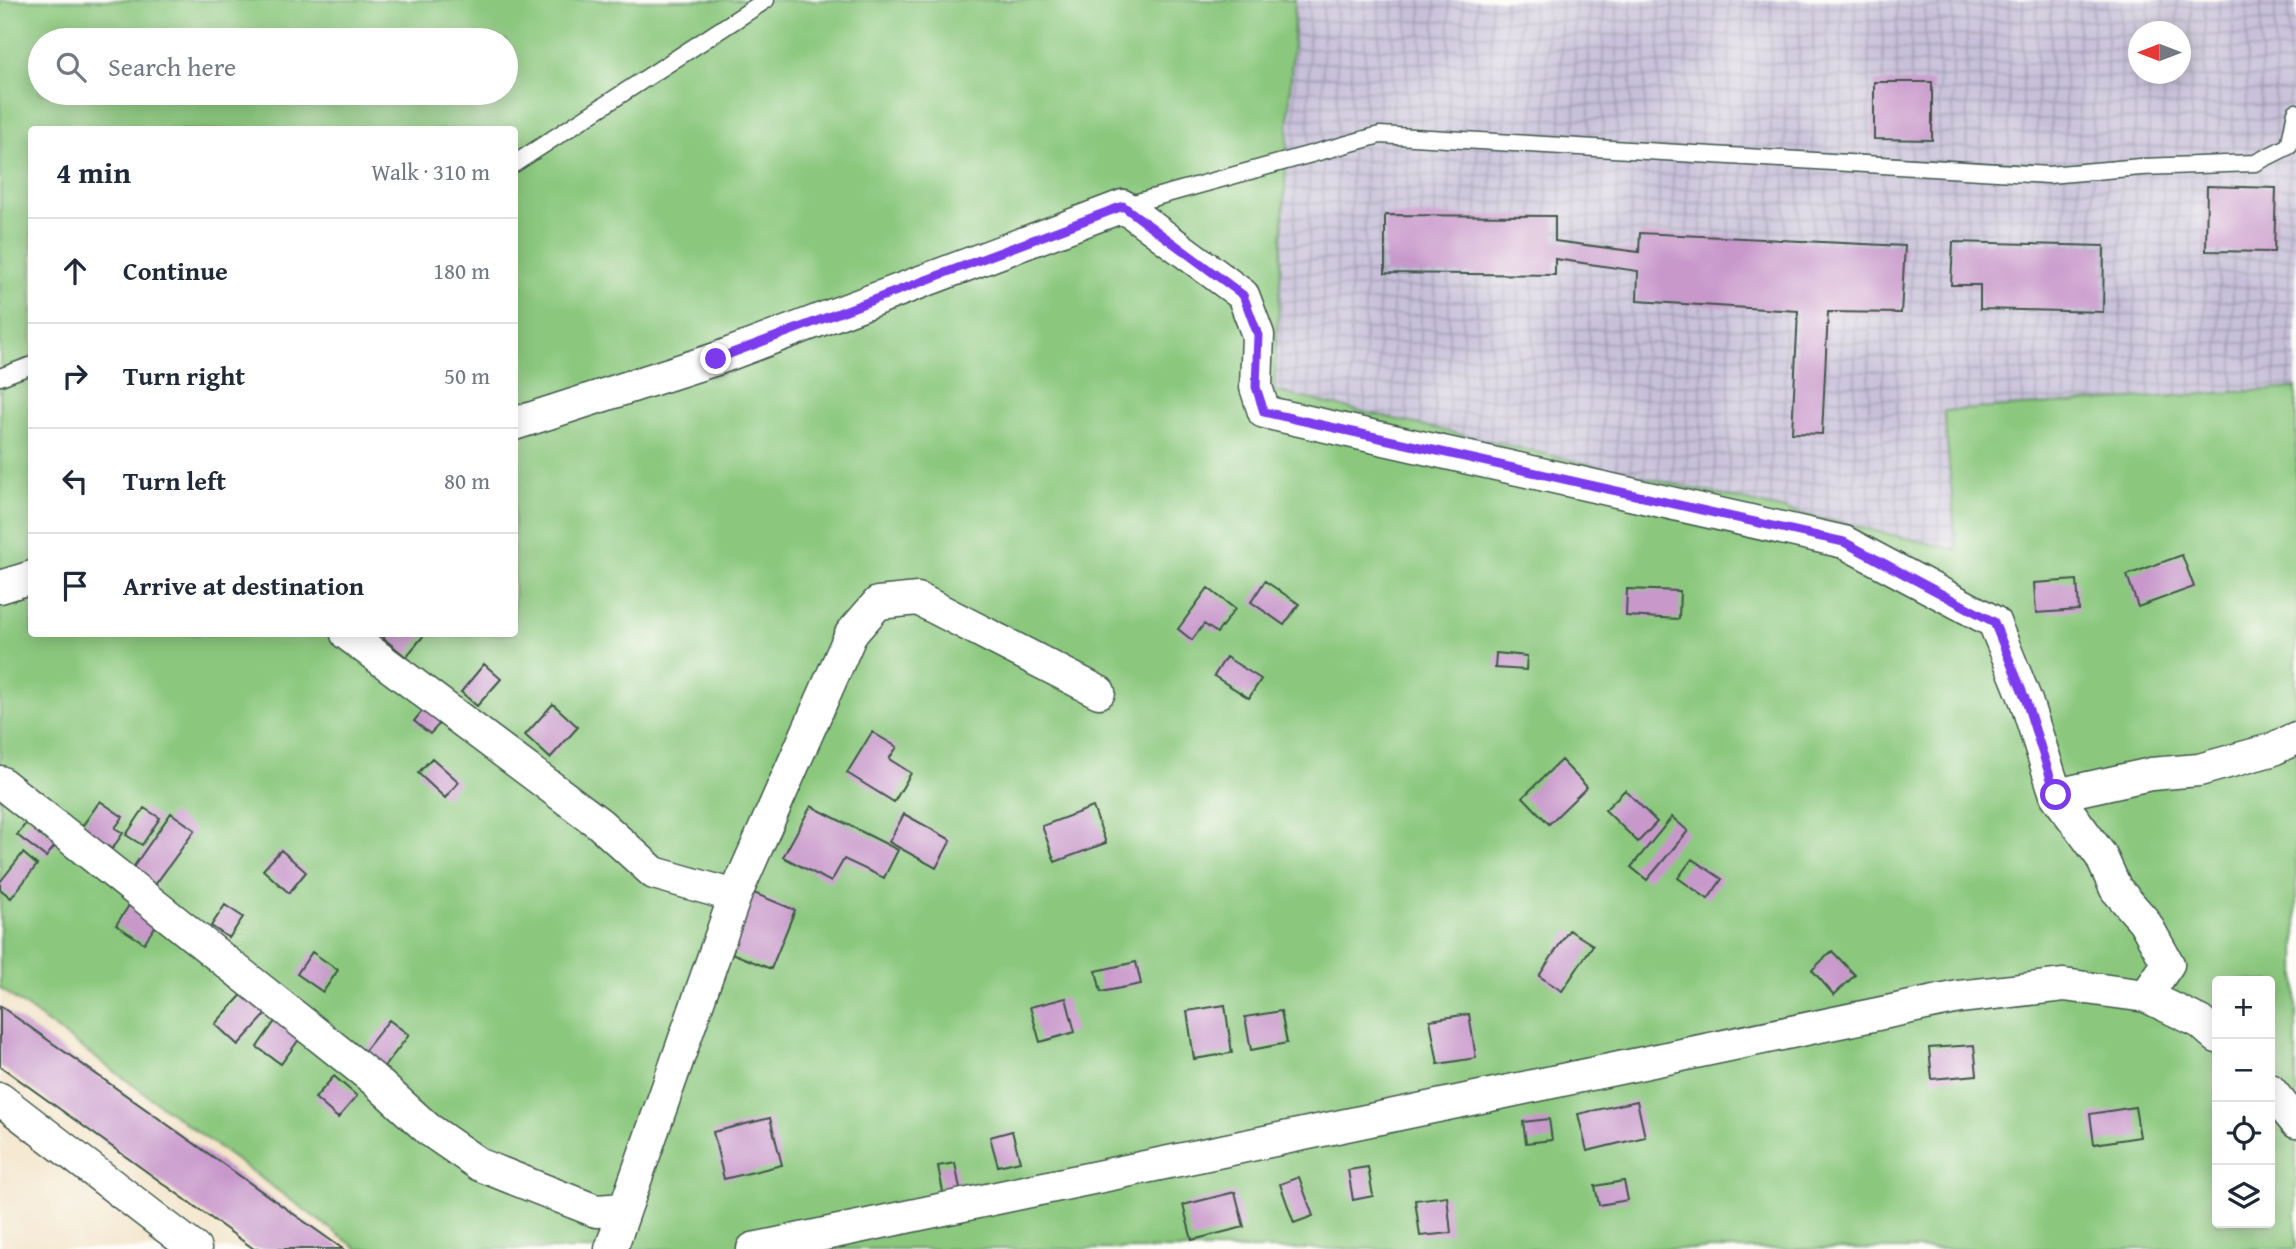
<!DOCTYPE html>
<meta charset="utf-8">
<style>
body{margin:0;font-family:"Gentium Book Plus",serif;background:#f2f2f3;color:#1f2937}
.controls{position:absolute;right:21px;bottom:21px;display:grid;overflow:hidden;border-radius:7px;box-shadow:0 4px 18px #0003}
.controls button{width:63px;height:63px;display:grid;place-items:center;padding:0;border:0;border-bottom:2px solid #e0e1e3;background:#fff;color:#1f2937;font:35px sans-serif}
.compass{position:absolute;left:2128px;top:21px;width:63px;height:63px;border-radius:50%;background:#fff;box-shadow:0 4px 18px #0003;rotate:270deg}
.stop{position:absolute;width:21px;height:21px;margin:-16px;border:5px solid #7c3aed;border-radius:50%;background:#fff}
.stop.end{background:#7c3aed;border-color:#fff;box-shadow:0 2px 7px #0008}
.list{margin:0;padding:0;list-style:none}
h2{display:flex;justify-content:space-between;align-items:center;height:91px;margin:0;padding:0 28px;font-size:30px}
h2 small{font-size:23px;font-weight:400;color:#747a83}
.list li{display:grid;grid-template-columns:46px 1fr auto;gap:21px;align-items:center;box-sizing:border-box;height:105px;padding:0 28px;border-top:2px solid #e0e1e3}
.list b{display:block;font-size:26px;white-space:nowrap}
.list em{font-size:23px;font-style:normal;color:#747a83}
.icon{flex:none;width:38px;height:38px;fill:none;stroke:currentColor;stroke-width:2;stroke-linecap:round;stroke-linejoin:round}
.map{position:relative;flex:none;width:2296px;height:1249px;overflow:hidden}
.search{position:absolute;background:#fff;box-shadow:0 4px 18px #0003;left:28px;top:28px;width:490px;height:77px;display:flex;align-items:center;gap:18px;box-sizing:border-box;padding:0 24px;border-radius:38px;color:#747a83;font-size:26px}
.panel{position:absolute;background:#fff;box-shadow:0 4px 18px #0003;left:28px;top:126px;width:490px;height:511px;border-radius:7px}
.map>svg:first-child{display:block}
.industrial{fill:url(#industrial-grid);fill-rule:evenodd}
.green{fill:#8bc87e;stroke:#558259;stroke-width:2;fill-rule:evenodd}
.building{fill:#c898cb}
.lines{fill:none;stroke-linecap:round;stroke-linejoin:round}
.lane-casing{stroke:#3f564a;stroke-width:19}
.street-casing{stroke:#3f564a;stroke-width:35}
.lane{stroke:#fff;stroke-width:16}
.street{stroke:#fff;stroke-width:32}
.route{stroke:#7c3aed;stroke-width:9}
</style>
<div class="map">
<svg width="2296" height="1249" viewBox="0 0 2296 1249">
<defs>
<pattern id="industrial-grid" width="8" height="8" patternUnits="userSpaceOnUse" patternTransform="scale(1.75)"><rect width="8" height="8" fill="#c7c0d9"/><path d="M0 4h8M4 0v8" fill="none" stroke="#a19db1"/></pattern>
</defs>
<rect width="100%" height="100%" fill="#fdfcf7"/>
<filter id="ink" filterUnits="userSpaceOnUse"><feTurbulence type="fractalNoise" baseFrequency=".0143" numOctaves="2"/><feDisplacementMap in="SourceGraphic" scale="14" xChannelSelector="R" yChannelSelector="G"/><feConvolveMatrix kernelMatrix="1 2 1 2 8 2 1 2 1" color-interpolation-filters="sRGB"/></filter>
<filter id="wash" filterUnits="userSpaceOnUse"><feTurbulence type="fractalNoise" baseFrequency=".00686" numOctaves="4" result="noise"/><feDisplacementMap in="SourceGraphic" scale="28" xChannelSelector="R" yChannelSelector="G"/><feGaussianBlur stdDeviation="1.57" result="paint"/><feColorMatrix in="noise" values="0 0 0 0 0 0 0 0 0 0 0 0 0 0 0 0 0 1.4 0 .05"/><feComposite in="paint" operator="in"/></filter>
<g filter="url(#wash)">
<rect width="100%" height="100%" fill="#f3e4c9"/>
<path class="industrial" d="M1295,0H2296V388L1944,411L1958,550L1274,391ZM2138,32H2180V74H2138Z"/>
<path class="green" d="M0,0H1295L1274,391L1957,550L1944,411L2296,388V1249H358L0,988ZM40,40H506V93H40ZM32,130H514V634H32ZM2217,981H2270V1223H2217Z"/>
<g id="blocks">
<path class="building" d="M1874,82H1932V140L1874,139Z
M2207,186L2276,188L2274,252L2206,251Z
M1385,215L1555,216V241L1639,252L1640,233L1905,246L1901,313L1828,312L1822,434L1792,433L1798,311L1637,301L1638,271L1555,259V275L1385,273Z
M1953,242L2104,246L2103,312L1980,309V285H1951Z
M2182,555L2194,587L2138,607L2127,575Z
M2077,580L2079,610L2036,613L2034,583Z
M1265,581L1299,604L1284,625L1251,602Z
M1208,588L1235,609L1217,633L1204,624L1192,640L1178,629Z
M1627,589L1680,591L1679,619L1626,616Z
M387,634H425L406,657L383,638Z
M1496,653L1527,656L1526,670L1495,668Z
M1226,657L1261,679L1249,698L1214,676Z
M484,664L501,679L477,706L461,692Z
M553,704L578,727L550,758L525,735Z
M427,705L444,719L430,734L414,721Z
M872,732L897,747L889,759L911,773L894,802L847,773Z
M432,758L459,782L445,798L418,773Z
M1561,760L1587,787L1549,824L1523,797Z
M1625,790L1657,822L1638,842L1605,810Z
M100,801L123,817L115,828L123,833L112,849L81,828Z
M811,806L898,850L884,878L844,859L831,882L783,857Z
M1093,807L1106,843L1055,862L1042,826Z
M144,808L160,818L142,845L126,835Z
M171,813L195,830L155,885L132,869Z
M904,814L951,840L936,868L889,842Z
M1672,817L1688,831L1647,880L1631,867Z
M30,818L59,841L46,857L17,835Z
M281,850L306,872L289,893L263,870Z
M23,853L37,865L11,898L0,889V882Z
M1692,859L1722,879L1708,899L1678,878Z
M749,891L795,910L771,969L724,950Z
M130,904L157,924L144,943L116,925Z
M225,905L243,917L229,938L211,926Z
M1569,930L1593,945L1562,991L1539,976Z
M1832,951L1855,975L1834,995L1812,970Z
M312,952L338,970L323,992L297,974Z
M1136,962L1141,984L1101,992L1096,971Z
M248,988L271,1009L238,1045L215,1024Z
M1066,998L1075,1032L1040,1042L1030,1007Z
M1225,1005L1232,1053L1194,1059L1187,1011Z
M0,1006L343,1249H254L0,1066Z
M1281,1011L1287,1043L1251,1050L1245,1017Z
M1469,1014L1476,1058L1438,1064L1430,1020Z
M278,1017L303,1034L281,1064L257,1047Z
M389,1020L409,1035L383,1068L363,1053Z
M1974,1045L1977,1075L1932,1079L1929,1048Z
M334,1076L357,1096L338,1118L315,1098Z
M1637,1101L1645,1137L1587,1151L1578,1114Z
M2135,1107L2140,1137L2094,1144L2090,1114Z
M770,1118L782,1165L724,1179L713,1132Z
M1549,1119L1552,1140L1526,1143L1523,1122Z
M1012,1131L1020,1161L998,1166L990,1137Z
M955,1163L961,1194L944,1197L938,1166Z
M1368,1167L1373,1196L1353,1200L1348,1170Z
M1299,1177L1313,1216L1294,1223L1280,1184Z
M1624,1181L1628,1200L1599,1205L1595,1186Z
M1235,1192L1244,1227L1192,1240L1183,1205Z
M1447,1196L1451,1233L1420,1236L1415,1200Z"/>
</g>
</g>
<g filter="url(#ink)">
<use href="#blocks" fill-opacity="0" stroke="#3f564a" stroke-width="2"/>
<g class="lines">
<defs>
<path id="lane" d="M514,164L766,0
M1123,206L1380,135L2048,175L2141,167L2255,163L2289,146L2296,112
M0,377L32,365"/>
<path id="street" d="M514,424L716,359L1123,206L1243,295L1258,335L1256,387L1264,412L1844,542L1994,622L2026,701L2056,795
M0,587L32,577
M347,634L600,824L654,873L735,896L611,1249
M0,782L372,1078L428,1129L480,1165L596,1211L625,1209
M735,896L851,634L878,603L918,599L1099,692
M2146,996L2200,1022L2217,1037
M2270,1090L2296,1122
M0,1099L195,1249
M753,1249L1959,997L2064,985L2146,996L2168,964L2144,921L2116,889L2101,856L2056,795L2151,774L2199,770L2271,750L2296,738"/>
</defs>
<use href="#lane" class="lane-casing"/>
<use href="#street" class="street-casing"/>
<use href="#lane" class="lane"/>
<use href="#street" class="street"/>
</g>
</g>
<g class="lines" filter="url(#ink)">
<path class="route" d="M716,359L1123,206L1243,295L1258,335L1256,387L1264,412L1844,542L1994,622L2026,701L2056,795"/>
</g>
</svg>
<div class="controls">
<button>+</button>
<button>−</button>
<button><svg class="icon" aria-label="locate" viewBox="0 0 24 24"><circle cx="12" cy="12" r="6"/><path d="M12 2v4M12 18v4M2 12h4M18 12h4"/></svg></button>
<button><svg class="icon" aria-label="layers" viewBox="0 0 24 24"><path d="M12 4l9 5-9 5-9-5zM3 14l9 5 9-5"/></svg></button>
</div>
<svg class="compass" viewBox="-18 -18 36 36"><path d="M0-13l5 13h-10z" fill="#e53935"/><path d="M0 13l5-13h-10z" fill="#747a83"/></svg>
<div class="stop" style="left:2056px;top:795px"></div>
<div class="stop end" style="left:716px;top:359px"></div>
<div class="search"><svg class="icon" aria-label="search" viewBox="0 0 24 24"><circle cx="10" cy="10" r="6"/><path d="M15 15l6 6"/></svg>Search here</div>
<section class="panel">
<h2>4 min<small>Walk · 310 m</small></h2>
<ul class="list">
<li><svg class="icon" aria-label="ahead" viewBox="0 0 24 24"><path d="M12 20V5M6 11l6-6 6 6"/></svg><div><b>Continue</b></div><em>180 m</em></li>
<li><svg class="icon" aria-label="right" viewBox="0 0 24 24"><path d="M7 20v-9h11M14 6l5 5-5 5"/></svg><div><b>Turn right</b></div><em>50 m</em></li>
<li><svg class="icon" aria-label="left" viewBox="0 0 24 24"><path d="M17 20v-9H6M10 6l-5 5 5 5"/></svg><div><b>Turn left</b></div><em>80 m</em></li>
<li><svg class="icon" aria-label="arrive" viewBox="0 0 24 24"><path d="M6 21V4h12l-3 4 3 4H6"/></svg><div><b>Arrive at destination</b></div></li>
</ul>
</section>
</div>
